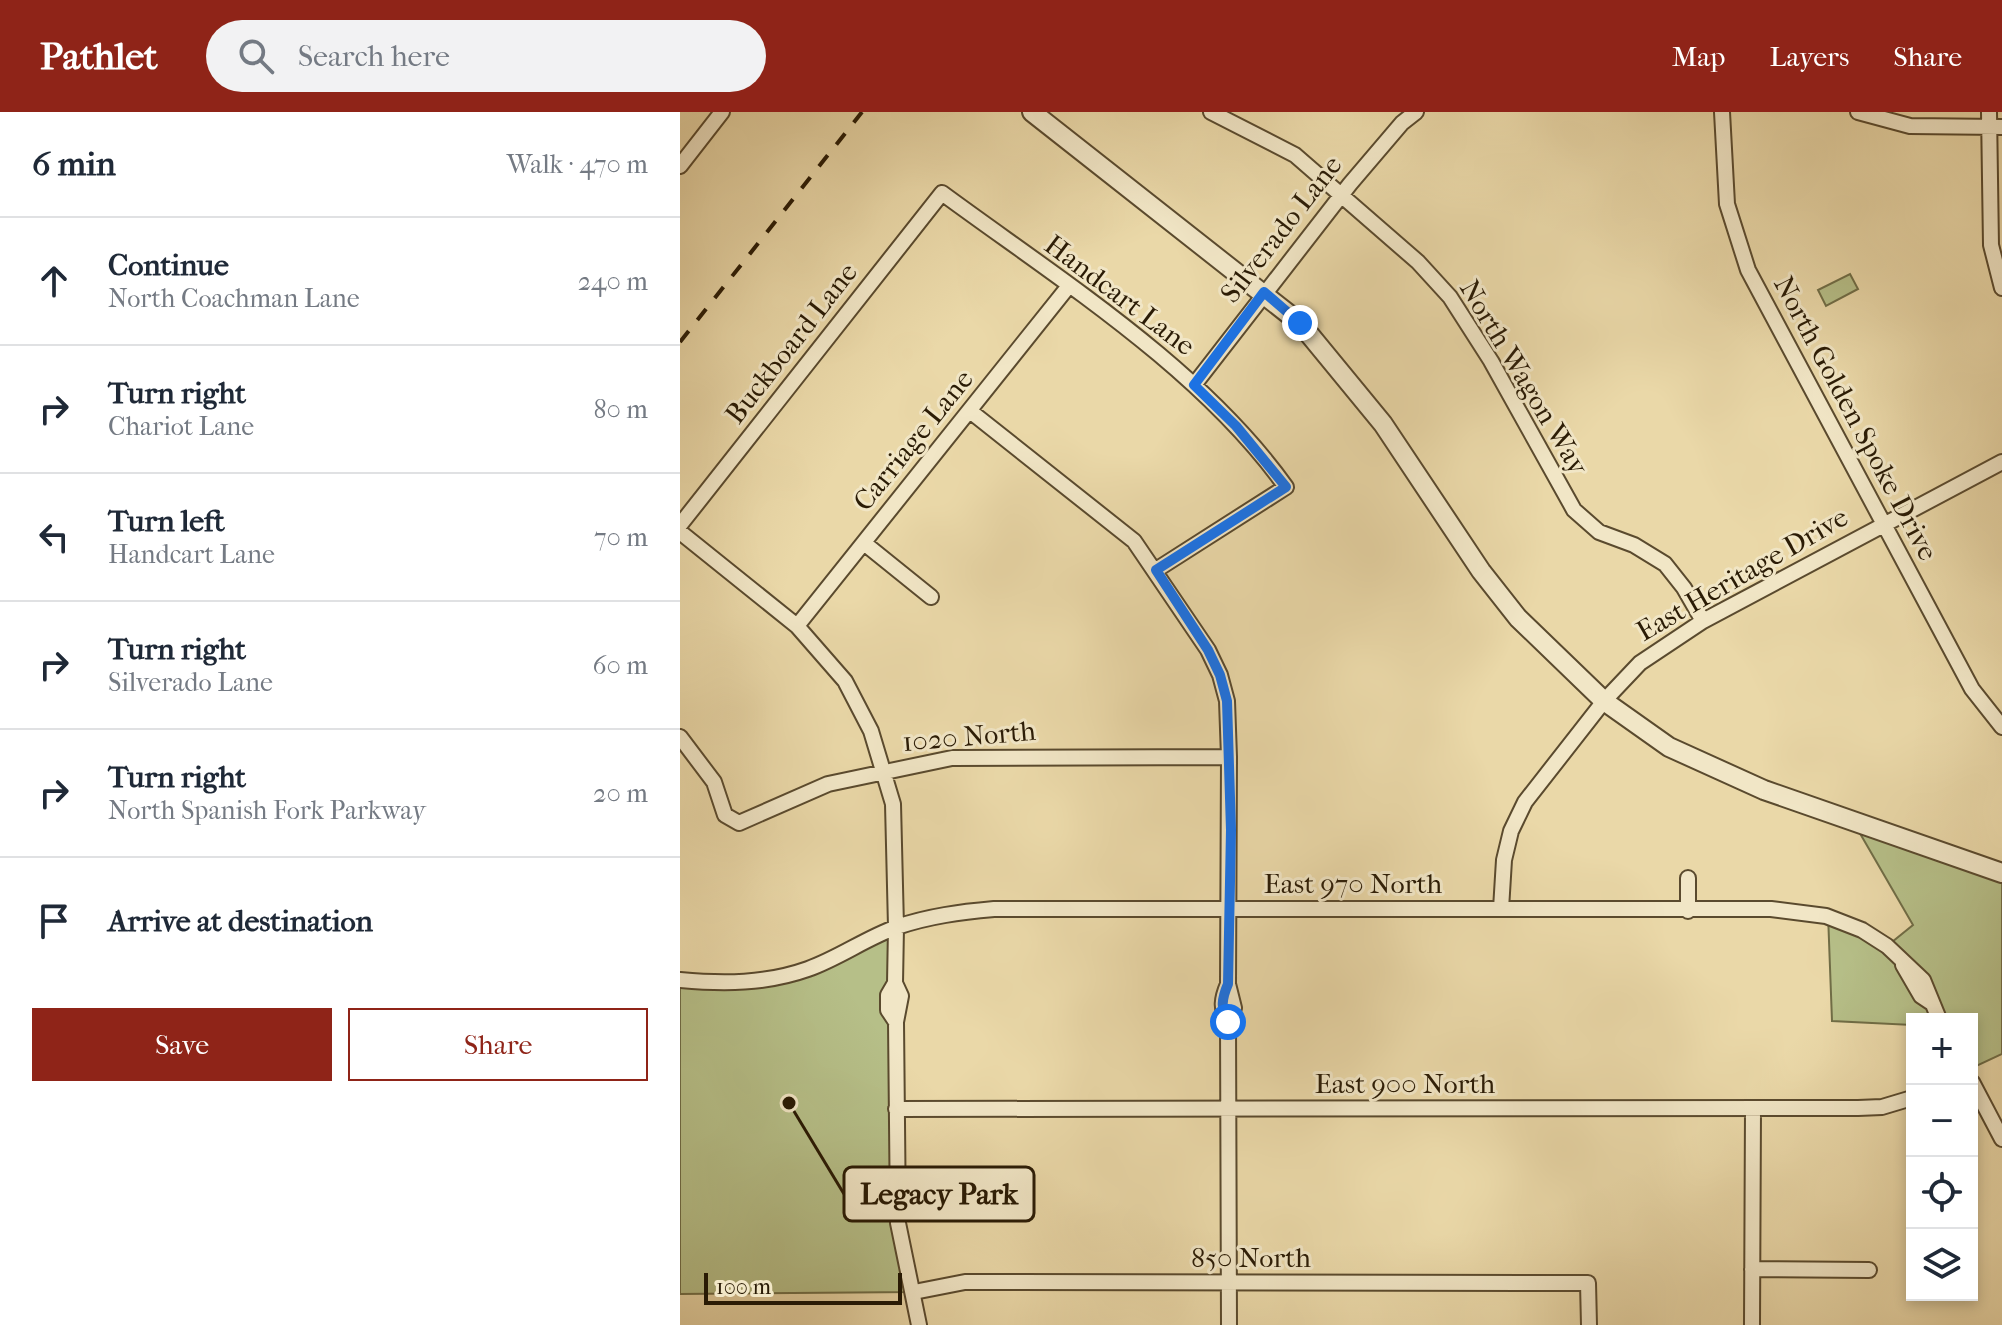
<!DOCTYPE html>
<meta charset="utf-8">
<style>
body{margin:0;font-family:"IM FELL French Canon",serif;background:#f2f2f3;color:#1f2937}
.controls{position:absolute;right:24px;bottom:24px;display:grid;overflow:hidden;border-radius:0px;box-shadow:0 4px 12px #0003}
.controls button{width:72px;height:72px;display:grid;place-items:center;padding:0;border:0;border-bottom:2px solid #e0e1e3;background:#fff;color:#1f2937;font:40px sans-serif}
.scale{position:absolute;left:24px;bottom:20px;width:198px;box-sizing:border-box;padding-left:8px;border:4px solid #2a1b05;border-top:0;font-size:22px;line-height:28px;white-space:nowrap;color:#2a1b05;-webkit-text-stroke:6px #f1e6c6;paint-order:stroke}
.stop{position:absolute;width:24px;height:24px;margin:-18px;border:6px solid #1a73e8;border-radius:50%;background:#fff}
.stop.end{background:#1a73e8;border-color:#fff;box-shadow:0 2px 8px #0008}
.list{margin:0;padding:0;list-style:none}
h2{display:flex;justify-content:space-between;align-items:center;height:104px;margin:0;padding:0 32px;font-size:34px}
h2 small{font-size:26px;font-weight:400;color:#747a83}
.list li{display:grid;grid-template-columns:52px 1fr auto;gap:24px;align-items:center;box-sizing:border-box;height:128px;padding:0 32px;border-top:2px solid #e0e1e3}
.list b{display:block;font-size:30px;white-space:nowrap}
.list p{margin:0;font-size:26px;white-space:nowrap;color:#747a83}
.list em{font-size:26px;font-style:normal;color:#747a83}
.actions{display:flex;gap:16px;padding:24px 32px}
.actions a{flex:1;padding:18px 0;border:2px solid #8f2418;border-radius:0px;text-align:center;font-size:28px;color:#8f2418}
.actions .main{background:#8f2418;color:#fff}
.icon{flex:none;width:44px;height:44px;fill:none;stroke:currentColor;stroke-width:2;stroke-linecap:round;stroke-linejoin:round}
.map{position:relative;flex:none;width:1322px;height:1213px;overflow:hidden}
header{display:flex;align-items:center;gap:48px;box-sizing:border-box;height:112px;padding:0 40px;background:#8f2418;color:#fff}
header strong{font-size:38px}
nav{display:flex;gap:44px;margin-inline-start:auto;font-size:28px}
.search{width:560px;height:72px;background:#f2f2f3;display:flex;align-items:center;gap:20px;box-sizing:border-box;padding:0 28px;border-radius:44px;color:#747a83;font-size:30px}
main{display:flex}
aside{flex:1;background:#fff}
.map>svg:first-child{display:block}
.green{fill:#b6bf88;stroke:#706d46;stroke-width:2}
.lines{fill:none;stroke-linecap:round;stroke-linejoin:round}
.minor-casing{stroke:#5a4a2e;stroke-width:18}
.tertiary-casing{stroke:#5a4a2e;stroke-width:22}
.minor{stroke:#f1e6c6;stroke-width:14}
.tertiary{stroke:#f1e6c6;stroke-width:18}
.rail{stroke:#2a1b05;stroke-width:4;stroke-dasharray:14 14;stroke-linecap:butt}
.route{stroke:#1a73e8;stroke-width:10}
.labels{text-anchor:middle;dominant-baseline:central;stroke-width:6;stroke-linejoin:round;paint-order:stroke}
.street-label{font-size:28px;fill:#2a1b05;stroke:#f1e6c6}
.leader{fill:none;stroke:#2a1b05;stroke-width:3}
.callout-dot{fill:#2a1b05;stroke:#f1e6c6;stroke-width:3}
.callout{fill:#f1e6c6;stroke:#2a1b05;stroke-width:3}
.callout-label{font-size:30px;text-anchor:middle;font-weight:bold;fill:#2a1b05}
</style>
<header>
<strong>Pathlet</strong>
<div class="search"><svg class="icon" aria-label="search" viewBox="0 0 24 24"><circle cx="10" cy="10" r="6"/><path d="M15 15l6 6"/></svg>Search here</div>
<nav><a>Map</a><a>Layers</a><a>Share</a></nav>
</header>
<main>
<aside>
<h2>6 min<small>Walk · 470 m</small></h2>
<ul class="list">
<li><svg class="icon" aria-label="ahead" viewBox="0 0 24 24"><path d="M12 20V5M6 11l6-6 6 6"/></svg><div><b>Continue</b><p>North Coachman Lane</p></div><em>240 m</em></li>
<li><svg class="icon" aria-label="right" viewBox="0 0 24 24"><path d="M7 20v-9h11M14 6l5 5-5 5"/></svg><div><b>Turn right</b><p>Chariot Lane</p></div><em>80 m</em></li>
<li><svg class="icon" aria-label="left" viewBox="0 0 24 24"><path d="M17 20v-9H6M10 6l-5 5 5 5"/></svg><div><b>Turn left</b><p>Handcart Lane</p></div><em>70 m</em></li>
<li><svg class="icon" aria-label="right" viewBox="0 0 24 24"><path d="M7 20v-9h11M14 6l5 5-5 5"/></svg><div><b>Turn right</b><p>Silverado Lane</p></div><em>60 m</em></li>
<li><svg class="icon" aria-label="right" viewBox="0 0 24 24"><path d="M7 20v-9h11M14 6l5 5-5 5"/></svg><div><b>Turn right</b><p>North Spanish Fork Parkway</p></div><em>20 m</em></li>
<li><svg class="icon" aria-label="arrive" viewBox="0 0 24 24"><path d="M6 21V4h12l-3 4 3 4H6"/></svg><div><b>Arrive at destination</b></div></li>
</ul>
<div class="actions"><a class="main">Save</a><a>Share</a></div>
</aside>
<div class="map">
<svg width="1322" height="1213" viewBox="0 0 1322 1213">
<rect width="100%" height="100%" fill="#ead8a8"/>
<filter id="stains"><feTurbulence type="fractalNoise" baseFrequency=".0025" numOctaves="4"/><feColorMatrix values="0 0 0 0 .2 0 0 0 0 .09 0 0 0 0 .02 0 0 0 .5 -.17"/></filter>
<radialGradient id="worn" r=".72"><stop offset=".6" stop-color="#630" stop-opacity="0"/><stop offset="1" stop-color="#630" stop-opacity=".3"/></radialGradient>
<path class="green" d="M1170,162L1178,177L1146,194L1138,178Z
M1174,711L1322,761V942L1292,956V907H1232V913L1152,909L1148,802L1207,834L1233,813Z
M216,815L218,1111L234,1180L0,1182V868H88Z"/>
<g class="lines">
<defs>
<path id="minor" d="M531,0L615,43L738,150L770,185L811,249L894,398L919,420L954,433L985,452L1004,476L1023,509
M1042,0L1047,92L1068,158L1292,577L1322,615
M1178,0L1230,14L1322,15
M1309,0L1311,133L1322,176
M0,54L42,0
M514,273L670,72L722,11L736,0
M290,299L454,429L528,538L540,563L547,589L549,645L548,872C542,886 540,897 548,910L549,1213
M0,413L262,81C380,168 521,256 606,375L476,458
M0,420L117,514L165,569L191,619L213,692L216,815L215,871L208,883V898L216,910
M184,431L251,485
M117,514L388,175
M0,625L34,670L45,703L59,711L148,672L272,646L549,645
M1008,766V799
M821,797L824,748L831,719L845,690L924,589L960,551L1023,509L1322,350
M1223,853L1241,884L1250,890
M0,868C43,872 86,872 128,857C159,846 186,826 217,815C249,804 281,800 314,797H1091L1146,804L1182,818L1207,834L1243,868L1259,907
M215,871L221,884L216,910L218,1111L239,1213
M548,872L554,896L548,910
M1292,970L1322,1027
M216,997L1178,996L1202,995L1232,986
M1072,1157L1189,1158
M234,1180L285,1170L908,1171L909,1213
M1072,1213L1073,997"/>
<path id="tertiary" d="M352,0L620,211L703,312L801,459L838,506L924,589L989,635L1084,678L1322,761"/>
</defs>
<use href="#minor" class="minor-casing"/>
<use href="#tertiary" class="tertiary-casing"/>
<use href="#minor" class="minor"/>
<use href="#tertiary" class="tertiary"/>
<path class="rail" d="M0,230L182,0"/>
</g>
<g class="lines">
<path class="route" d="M548,910C540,897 542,886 548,872L551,718L547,589L540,563L528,538L476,458L606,375L556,314L514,273L584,180L620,211"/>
</g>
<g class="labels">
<g class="street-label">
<text transform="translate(601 117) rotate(-52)">Silverado Lane</text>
<text transform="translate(440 183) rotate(37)">Handcart Lane</text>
<text transform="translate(111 231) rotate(-52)">Buckboard Lane</text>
<text transform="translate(844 265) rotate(59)">North Wagon Way</text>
<text transform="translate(1176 306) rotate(62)">North Golden Spoke Drive</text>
<text transform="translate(233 328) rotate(-51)">Carriage Lane</text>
<text transform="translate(1062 462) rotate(-30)">East Heritage Drive</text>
<text transform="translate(289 624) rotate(-5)">1020 North</text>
<text x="673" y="771">East 970 North</text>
<text x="725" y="971">East 900 North</text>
<text x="571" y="1145">850 North</text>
</g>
</g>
<path class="leader" d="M109 991L164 1082"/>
<circle class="callout-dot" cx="109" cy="991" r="8"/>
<rect class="callout" x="164" y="1055" width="190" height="54" rx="8"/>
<g class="callout-label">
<text x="259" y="1092">Legacy Park</text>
</g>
<rect width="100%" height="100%" filter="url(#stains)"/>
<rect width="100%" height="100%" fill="url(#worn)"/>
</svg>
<div class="controls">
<button>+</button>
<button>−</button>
<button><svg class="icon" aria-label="locate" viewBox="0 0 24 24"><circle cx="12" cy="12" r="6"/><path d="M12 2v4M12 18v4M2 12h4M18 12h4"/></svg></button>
<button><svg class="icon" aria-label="layers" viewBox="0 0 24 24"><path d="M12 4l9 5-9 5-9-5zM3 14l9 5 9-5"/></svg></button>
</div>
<div class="scale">100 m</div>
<div class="stop" style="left:548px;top:910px"></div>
<div class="stop end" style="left:620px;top:211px"></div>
</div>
</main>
